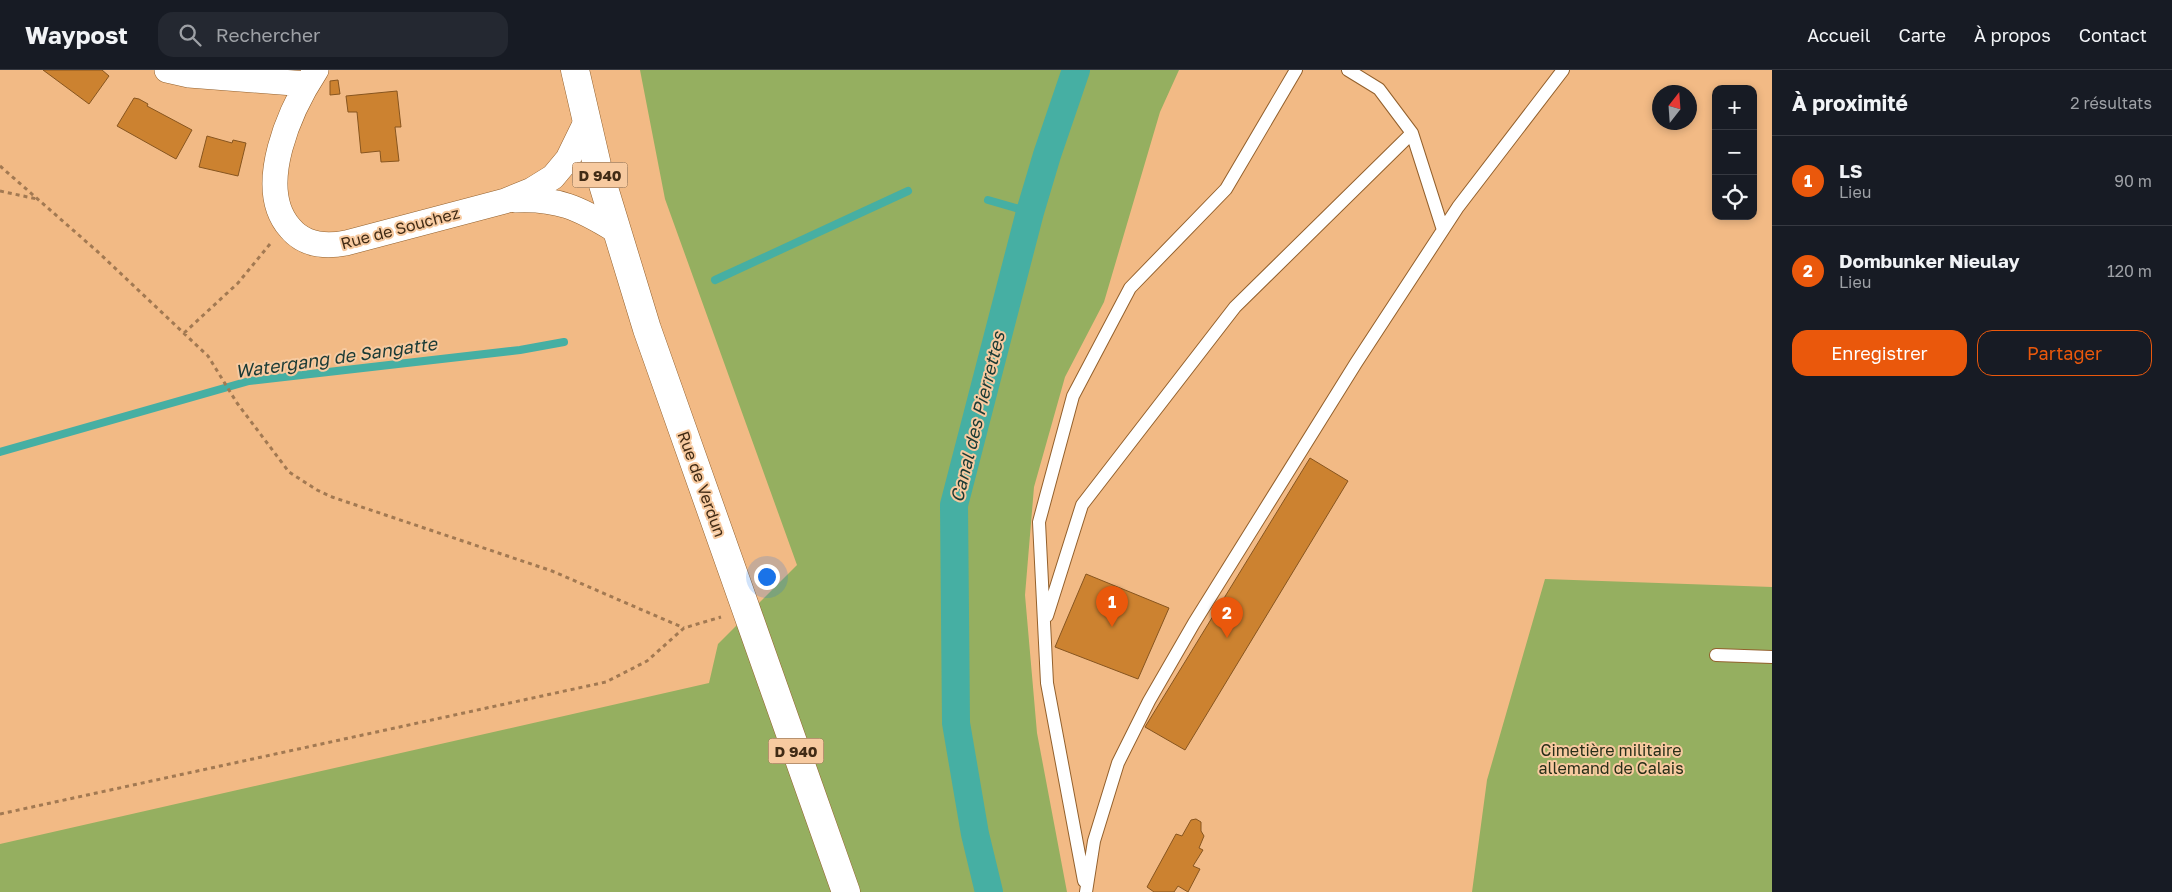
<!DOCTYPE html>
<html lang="fr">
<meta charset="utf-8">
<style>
body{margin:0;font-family:"Golos Text",sans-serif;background:#242831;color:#f1f3f6}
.controls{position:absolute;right:15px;top:15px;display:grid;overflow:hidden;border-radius:10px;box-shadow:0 2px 8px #0003}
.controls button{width:45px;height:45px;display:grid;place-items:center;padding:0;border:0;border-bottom:1px solid #363941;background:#171b24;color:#f1f3f6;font:25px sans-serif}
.compass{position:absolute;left:1652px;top:15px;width:45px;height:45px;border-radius:50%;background:#171b24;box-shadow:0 2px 8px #0003;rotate:17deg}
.you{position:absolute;left:766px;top:506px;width:18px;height:18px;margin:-12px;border:4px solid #fff;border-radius:50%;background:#1a73e8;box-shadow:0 0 0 8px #1a73e833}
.badge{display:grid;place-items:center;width:32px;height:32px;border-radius:50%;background:#ea580c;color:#fff;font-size:16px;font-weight:700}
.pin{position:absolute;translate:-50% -41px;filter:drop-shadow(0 1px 2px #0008)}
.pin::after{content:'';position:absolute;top:26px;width:18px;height:15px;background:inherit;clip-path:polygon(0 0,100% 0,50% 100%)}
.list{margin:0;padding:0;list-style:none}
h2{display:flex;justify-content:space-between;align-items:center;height:65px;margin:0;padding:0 20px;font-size:21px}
h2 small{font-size:16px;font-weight:400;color:#9ea1a6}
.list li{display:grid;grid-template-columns:32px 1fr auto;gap:15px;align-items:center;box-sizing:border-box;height:90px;padding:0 20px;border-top:1px solid #363941}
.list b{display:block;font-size:19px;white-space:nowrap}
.list p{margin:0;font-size:16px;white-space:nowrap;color:#9ea1a6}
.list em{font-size:16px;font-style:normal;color:#9ea1a6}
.actions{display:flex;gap:10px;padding:15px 20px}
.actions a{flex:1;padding:11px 0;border:1px solid #ea580c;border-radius:15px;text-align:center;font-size:18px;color:#ea580c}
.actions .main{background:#ea580c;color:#fff}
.icon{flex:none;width:28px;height:28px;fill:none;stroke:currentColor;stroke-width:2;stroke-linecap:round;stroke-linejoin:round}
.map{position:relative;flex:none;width:1772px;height:822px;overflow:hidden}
header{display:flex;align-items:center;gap:30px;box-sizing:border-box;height:70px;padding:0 25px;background:#171b24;border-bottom:1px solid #363941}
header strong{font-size:24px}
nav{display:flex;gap:28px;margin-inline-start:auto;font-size:18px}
.search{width:350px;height:45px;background:#242831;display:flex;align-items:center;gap:12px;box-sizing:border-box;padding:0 18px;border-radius:15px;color:#9ea1a6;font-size:19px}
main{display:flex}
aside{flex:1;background:#171b24}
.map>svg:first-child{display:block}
.green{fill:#95af60}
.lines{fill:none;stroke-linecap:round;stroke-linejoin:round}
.stream{stroke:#46afa3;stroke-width:8}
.canal{stroke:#46afa3;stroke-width:28}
.building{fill:#cc8230;stroke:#87551f}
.service-casing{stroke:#93602c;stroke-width:14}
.minor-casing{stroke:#93602c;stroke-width:26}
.primary-casing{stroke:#93602c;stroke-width:29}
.path{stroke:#a27952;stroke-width:3;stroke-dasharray:4 4;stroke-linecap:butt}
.service{stroke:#fff;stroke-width:12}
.minor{stroke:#fff;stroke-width:25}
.primary{stroke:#fff;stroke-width:28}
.labels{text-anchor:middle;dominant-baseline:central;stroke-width:4;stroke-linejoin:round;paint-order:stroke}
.shield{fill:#f7caa0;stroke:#785b3f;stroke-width:1}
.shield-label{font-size:15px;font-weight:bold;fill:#412b15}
.street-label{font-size:16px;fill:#412b15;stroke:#f7caa0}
.park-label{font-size:16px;fill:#272e18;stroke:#f7caa0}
.water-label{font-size:18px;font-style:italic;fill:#1a3a35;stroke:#f7caa0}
</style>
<header>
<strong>Waypost</strong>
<div class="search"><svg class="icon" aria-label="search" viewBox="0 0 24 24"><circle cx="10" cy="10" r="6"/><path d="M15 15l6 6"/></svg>Rechercher</div>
<nav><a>Accueil</a><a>Carte</a><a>À propos</a><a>Contact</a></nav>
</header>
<main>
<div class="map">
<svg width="1772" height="822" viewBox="0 0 1772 822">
<rect width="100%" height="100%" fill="#f2ba85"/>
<path class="green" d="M640,0H1179L1160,42L1104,232L1065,307L1034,417L1025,525L1037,663L1067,822H0V774L709,613L718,574L797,495L665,129Z
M1545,509L1772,517V822H1472L1487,710Z"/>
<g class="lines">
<path class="stream" d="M988,130L1030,142
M715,210L908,121
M0,382L249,311L520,280L564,272"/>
<path class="canal" d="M989,822L975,764L956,653L954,435L1030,142L1047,85L1076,0"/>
</g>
<path class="building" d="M43,0H102L109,6L89,34Z
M338,10L340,24L330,25V11Z
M397,21L401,57H395L399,91L381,92L380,81L361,83L357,42H348L346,26Z
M134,28L139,29L148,34L147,36L192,60L176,89L117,56Z
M207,66L232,73L233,70L246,73L238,106L199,97Z
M1310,388L1348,411L1185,680L1145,657Z
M1086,504L1169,538L1138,609L1055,577Z
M1196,749L1201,752V761L1204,766L1199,778L1203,780L1193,796L1200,799L1188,822L1178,816L1174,822H1154L1147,817L1176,764L1182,766L1191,750Z"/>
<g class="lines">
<defs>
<path id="service" d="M1348,0L1379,19L1412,63L1443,160
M1047,546L1082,435L1235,237L1412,63
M1716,585L1772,587
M1084,811L1047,613L1039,452L1073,326L1130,218L1226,119L1296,0
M1086,822L1094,771L1118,693L1149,631L1194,553L1356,293L1458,137L1563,0"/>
<path id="minor" d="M167,0L189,5L307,14
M316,0C291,38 254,117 290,158C304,175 325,177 346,173L505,131L532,120L553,107L568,89L587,50
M515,130C558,128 579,138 615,160"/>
<path id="primary" d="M575,0L597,95L647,259L846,822"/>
</defs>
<use href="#service" class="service-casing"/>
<use href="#minor" class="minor-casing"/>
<use href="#primary" class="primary-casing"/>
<path class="path" d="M0,96L98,182L208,286L237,333L289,402L317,420L332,427L552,501L684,558
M0,121L37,129
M184,263L238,213L270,174
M0,744L606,612L647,591L684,558L721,547"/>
<use href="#service" class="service"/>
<use href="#minor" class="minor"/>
<use href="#primary" class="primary"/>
</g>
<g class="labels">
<g class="shield">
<rect x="572.5" y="92.5" width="55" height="25" rx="4"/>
<rect x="768.5" y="668.5" width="55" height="25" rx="4"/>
</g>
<g class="shield-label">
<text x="600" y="105">D 940</text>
<text x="796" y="681">D 940</text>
</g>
<g class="street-label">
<text transform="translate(400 158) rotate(-15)">Rue de Souchez</text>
<text transform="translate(702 414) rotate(70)">Rue de Verdun</text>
</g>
<g class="park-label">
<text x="1611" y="680">Cimetière militaire<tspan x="1611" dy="18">allemand de Calais</tspan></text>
</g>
<g class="water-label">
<text transform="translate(336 287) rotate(-8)">Watergang de Sangatte</text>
<text transform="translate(977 347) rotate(-76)">Canal des Pierrettes</text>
</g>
</g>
</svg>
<div class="controls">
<button>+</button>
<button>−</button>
<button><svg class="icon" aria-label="locate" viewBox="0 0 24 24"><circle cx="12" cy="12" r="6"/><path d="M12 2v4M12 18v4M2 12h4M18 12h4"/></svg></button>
</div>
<svg class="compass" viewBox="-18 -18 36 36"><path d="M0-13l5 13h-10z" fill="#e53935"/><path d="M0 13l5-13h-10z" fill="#9ea1a6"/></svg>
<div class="you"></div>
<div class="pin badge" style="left:1112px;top:557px">1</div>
<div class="pin badge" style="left:1227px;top:568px">2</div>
</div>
<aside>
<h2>À proximité<small>2 résultats</small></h2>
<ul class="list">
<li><span class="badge">1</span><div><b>LS</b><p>Lieu</p></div><em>90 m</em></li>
<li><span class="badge">2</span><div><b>Dombunker Nieulay</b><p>Lieu</p></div><em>120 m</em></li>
</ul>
<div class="actions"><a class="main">Enregistrer</a><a>Partager</a></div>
</aside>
</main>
